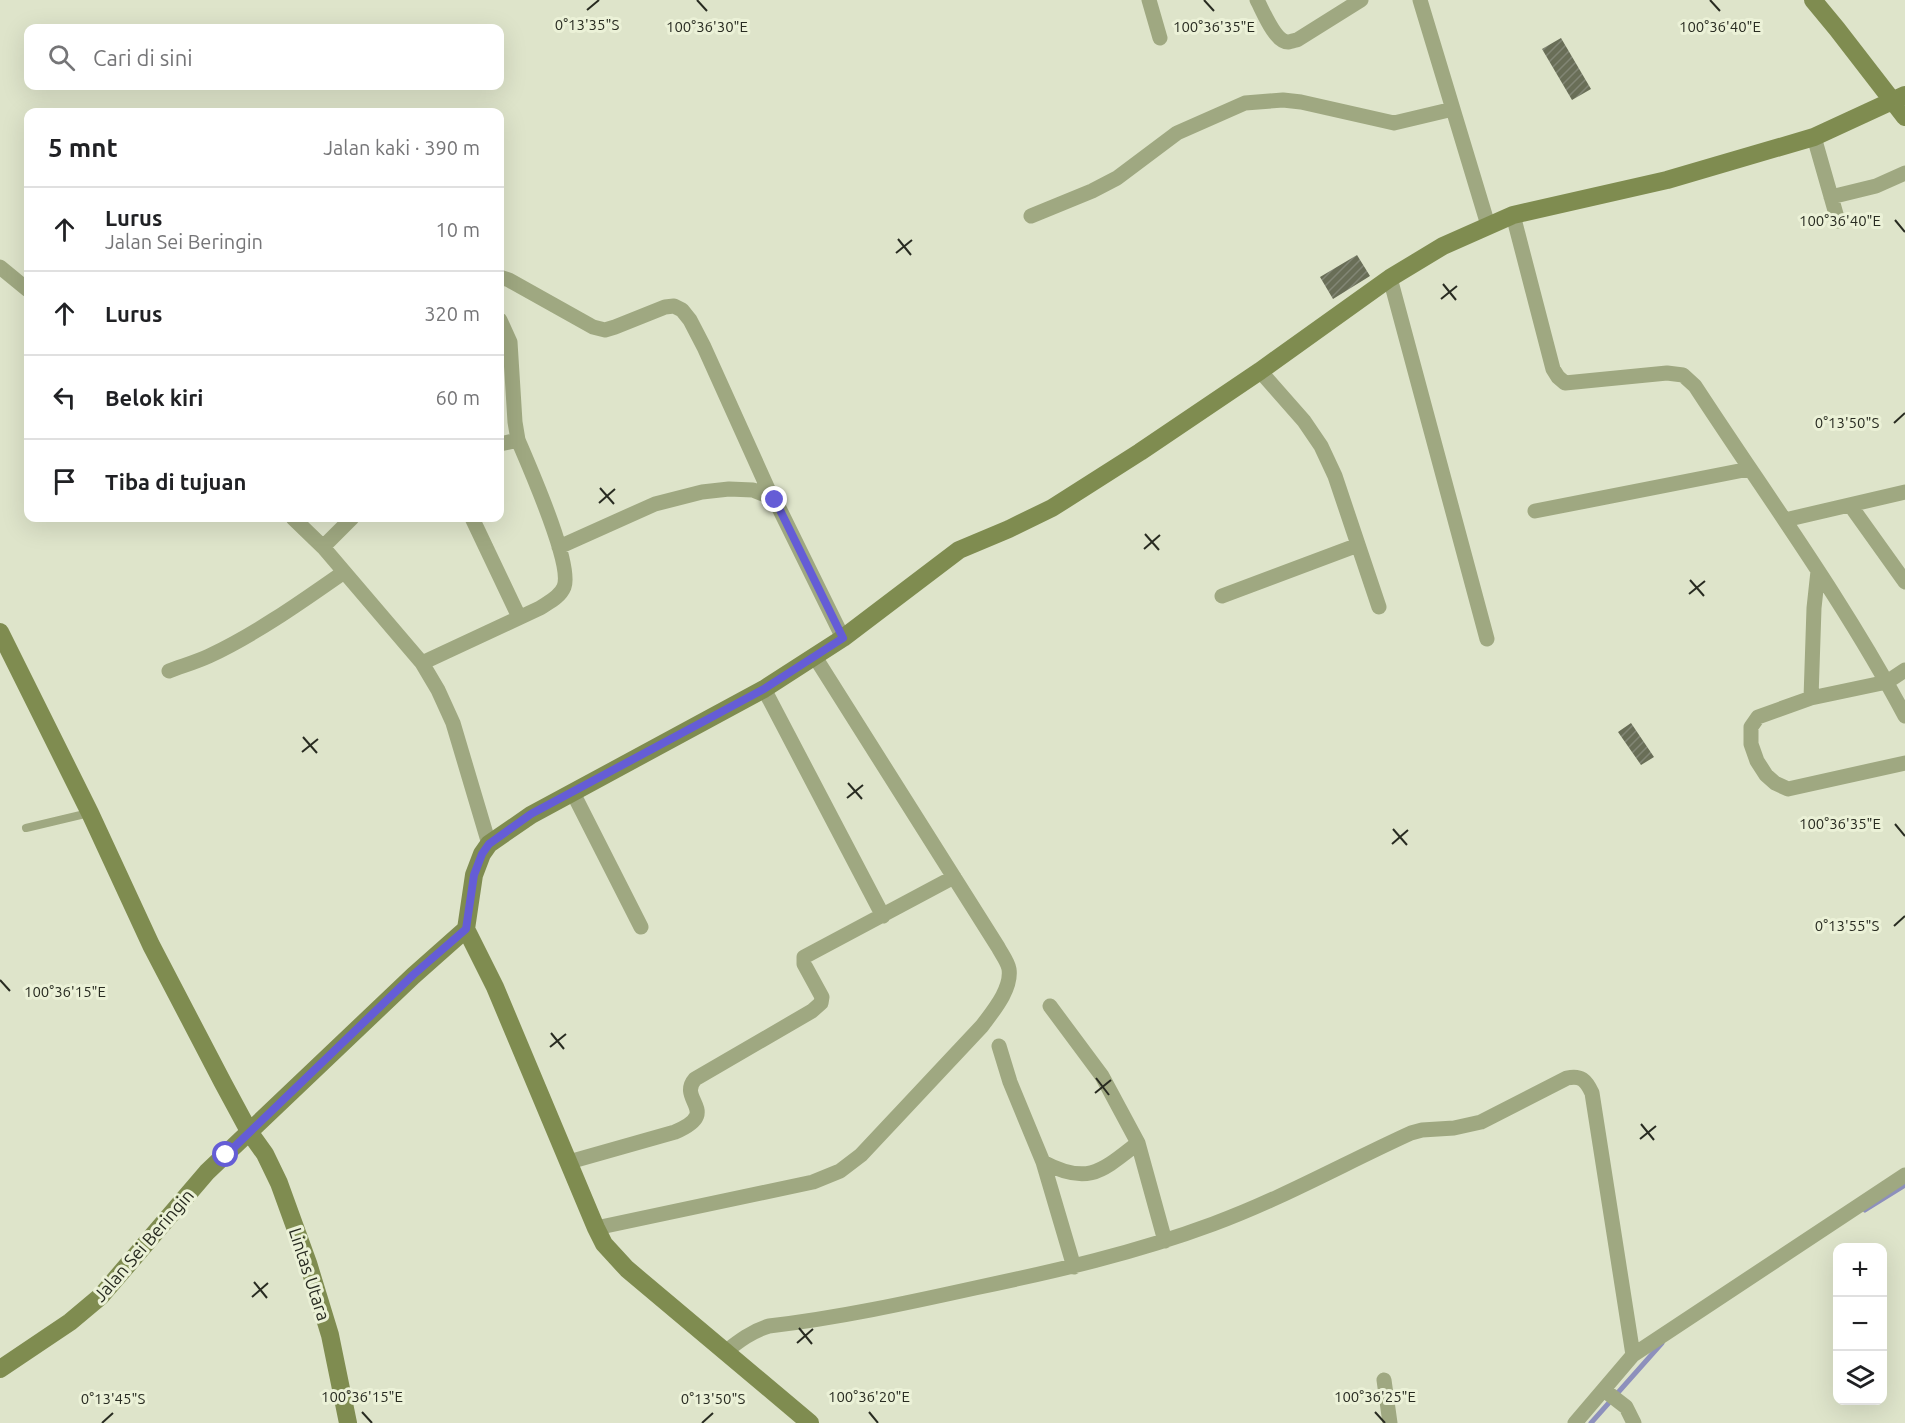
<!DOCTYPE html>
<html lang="id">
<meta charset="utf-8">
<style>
body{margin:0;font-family:Ubuntu,sans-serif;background:#f2f2f2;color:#202124}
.controls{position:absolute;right:18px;bottom:18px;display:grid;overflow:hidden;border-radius:12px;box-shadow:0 6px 24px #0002}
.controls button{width:54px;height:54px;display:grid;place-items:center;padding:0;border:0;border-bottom:2px solid #e0e0e0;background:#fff;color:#202124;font:30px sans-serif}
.stop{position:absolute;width:18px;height:18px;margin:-14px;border:4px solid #655dd6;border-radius:50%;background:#fff}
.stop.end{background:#655dd6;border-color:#fff;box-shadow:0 2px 6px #0008}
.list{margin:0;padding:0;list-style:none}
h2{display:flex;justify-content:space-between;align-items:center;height:78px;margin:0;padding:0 24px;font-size:26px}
h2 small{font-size:20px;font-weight:400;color:#757577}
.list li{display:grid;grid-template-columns:39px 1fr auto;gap:18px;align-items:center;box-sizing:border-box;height:84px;padding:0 24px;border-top:2px solid #e0e0e0}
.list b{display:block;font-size:22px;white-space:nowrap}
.list p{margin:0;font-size:20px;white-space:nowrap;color:#757577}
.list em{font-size:20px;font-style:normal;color:#757577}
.icon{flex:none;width:33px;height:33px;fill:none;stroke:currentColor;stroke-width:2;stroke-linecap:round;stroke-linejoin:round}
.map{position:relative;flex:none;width:1905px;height:1423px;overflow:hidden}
.search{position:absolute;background:#fff;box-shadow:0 6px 24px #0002;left:24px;top:24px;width:480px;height:66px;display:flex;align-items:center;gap:15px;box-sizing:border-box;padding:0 21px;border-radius:12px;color:#757577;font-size:22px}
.panel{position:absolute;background:#fff;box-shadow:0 6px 24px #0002;left:24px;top:108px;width:480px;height:414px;border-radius:12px}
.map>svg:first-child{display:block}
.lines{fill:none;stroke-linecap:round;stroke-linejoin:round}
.stream{stroke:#8d90bc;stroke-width:5}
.building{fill:url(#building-hatch)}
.lane{stroke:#9fa881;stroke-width:8}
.street{stroke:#9fa881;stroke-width:15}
.secondary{stroke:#7f8c50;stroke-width:18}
.route{stroke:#655dd6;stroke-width:8}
.ticks{fill:none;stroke:#282b21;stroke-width:2}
.labels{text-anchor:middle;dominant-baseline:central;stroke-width:6;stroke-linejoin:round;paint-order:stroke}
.street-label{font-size:18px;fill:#282b21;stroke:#ebf1d7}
.ticks-label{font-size:15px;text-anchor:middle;fill:#282b21;stroke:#ebf1d7;stroke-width:6;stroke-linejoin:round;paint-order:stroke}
</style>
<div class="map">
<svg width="1905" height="1423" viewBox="0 0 1905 1423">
<defs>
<pattern id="building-hatch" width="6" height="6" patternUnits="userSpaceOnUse" patternTransform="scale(1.5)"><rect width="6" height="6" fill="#696e57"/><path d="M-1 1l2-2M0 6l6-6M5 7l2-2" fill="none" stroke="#828675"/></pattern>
</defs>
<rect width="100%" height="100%" fill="#dee4ca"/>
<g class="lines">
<path class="stream" d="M1865,1210L1905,1185
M1591,1423L1662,1343"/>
</g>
<path class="building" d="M1561,38L1591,89L1572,100L1542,49Z
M1357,255L1370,276L1333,299L1320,277Z
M1631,723L1654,757L1641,765L1618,732Z"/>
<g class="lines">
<path class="lane" d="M26,828L89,813"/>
<path class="street" d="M1149,0L1160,38
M1257,0C1263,11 1275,42 1288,42C1289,42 1296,40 1297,40L1361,0
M1420,0L1488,225
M1814,137L1838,221
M1831,197L1876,186L1905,173
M1513,215L1553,369L1558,377L1565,383L1667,373L1683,375L1695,386C1766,495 1844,601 1905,716
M1031,216L1092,191L1117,178L1177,133L1245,103L1283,100L1301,102L1394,123L1453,109
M0,267L28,290
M500,277L509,280L593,327L605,330L615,327L665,307L674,306L682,310L690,320L704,347L768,489L775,500L843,638
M1390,278L1487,639
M1260,371L1304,421L1321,446L1335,476L1379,607
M500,444L518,440
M1850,505L1905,582
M1535,511L1749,469
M293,518L323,547L422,663L438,690L453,723L489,844
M472,518L519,617
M1785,520L1905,492
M323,547L352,518
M559,547L655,504L702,492L729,489L753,490L775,499
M1222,596L1358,545
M422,663L540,608C549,602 560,597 564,587C573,565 529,466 518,440L515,422L510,342L500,320
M1905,670L1887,682L1811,698L1758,717L1751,727V744L1757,761L1766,775L1775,783L1788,789L1905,763
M169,671C182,666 196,662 209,656C256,634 301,602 344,572
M764,689L883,916
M1811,698L1814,608L1818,571
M573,793L641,927
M1050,1006L1102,1076L1138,1143L1165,1241
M999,1046L1010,1082L1043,1162L1074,1267
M569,1162L675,1132C722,1112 677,1100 695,1079L812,1011L821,1003L822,997L804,964V957L954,877
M1043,1162C1088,1186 1102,1171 1138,1143
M596,1228L813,1182L840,1171L861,1155L982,1026C993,1011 1012,989 1009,969C1008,962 1001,953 998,947L815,657
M725,1352C739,1341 752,1331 769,1326C838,1318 907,1303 975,1288C1056,1271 1135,1253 1213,1224C1281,1199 1345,1163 1411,1133L1422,1130L1454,1128L1481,1122L1567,1078C1581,1075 1586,1080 1592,1093L1633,1355
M1384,1380L1390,1423
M1604,1390L1626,1407L1634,1423
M1575,1423L1633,1355L1905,1175"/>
<path class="secondary" d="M1813,0L1837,29L1905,117
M0,632L90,813L151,945L223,1083L250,1133L265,1154L279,1183L308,1263L330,1335L348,1423
M0,1369L70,1322L101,1296L207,1172L413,976L466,929
M810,1423L627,1269L604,1244L596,1228L495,987L466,929L474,875L482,854L489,844L531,815L764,689L843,638L959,550L1009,529L1052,508L1140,452L1260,371L1390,278L1443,246L1513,215L1667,180L1814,137L1905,95"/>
</g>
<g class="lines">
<path class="route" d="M226,1155L413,975L466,929L474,875L482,854L489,844L531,814L764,689L843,638L775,500"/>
</g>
<path class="ticks" d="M697,0L707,11M1204,0L1214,11M1710,0L1720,11M587,10L599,0M1895,220L1905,232M898,239L911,255M896,253L912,240M1443,284L1456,300M1441,299L1457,286M1894,423L1905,413M600,488L614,504M599,503L615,489M1145,534L1159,550M1144,549L1160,535M1690,580L1704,596M1689,594L1705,581M303,737L317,753M302,752L318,739M848,783L862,799M847,798L863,785M1895,824L1905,836M1393,829L1407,845M1392,844L1408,830M1894,926L1905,916M0,980L10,991M551,1033L564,1049M550,1047L566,1034M1096,1078L1109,1095M1095,1093L1111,1080M1641,1124L1654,1140M1640,1139L1656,1126M254,1282L267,1298M252,1297L268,1283M799,1328L812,1344M797,1343L813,1329M362,1412L372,1423M869,1412L878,1423M1375,1412L1385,1423M102,1423L113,1413M702,1423L713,1413"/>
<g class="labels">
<g class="street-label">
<text transform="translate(143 1245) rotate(-49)">Jalan Sei Beringin</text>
<text transform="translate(310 1274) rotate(72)">Lintas Utara</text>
</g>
</g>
<g class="ticks-label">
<text x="587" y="30">0°13'35"S</text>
<text x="707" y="32">100°36'30"E</text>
<text x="1214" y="32">100°36'35"E</text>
<text x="1720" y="32">100°36'40"E</text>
<text x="1840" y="226">100°36'40"E</text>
<text x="1847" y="428">0°13'50"S</text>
<text x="1840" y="829">100°36'35"E</text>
<text x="1847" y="931">0°13'55"S</text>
<text x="65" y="997">100°36'15"E</text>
<text x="362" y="1402">100°36'15"E</text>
<text x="869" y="1402">100°36'20"E</text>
<text x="1375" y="1402">100°36'25"E</text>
<text x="113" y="1404">0°13'45"S</text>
<text x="713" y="1404">0°13'50"S</text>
</g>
</svg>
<div class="controls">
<button>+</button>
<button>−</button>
<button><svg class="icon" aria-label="layers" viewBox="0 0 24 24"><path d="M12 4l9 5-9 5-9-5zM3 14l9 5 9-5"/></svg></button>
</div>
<div class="stop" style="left:226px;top:1155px"></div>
<div class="stop end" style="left:775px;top:500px"></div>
<div class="search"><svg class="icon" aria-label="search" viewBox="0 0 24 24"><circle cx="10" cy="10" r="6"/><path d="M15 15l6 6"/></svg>Cari di sini</div>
<section class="panel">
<h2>5 mnt<small>Jalan kaki · 390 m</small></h2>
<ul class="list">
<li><svg class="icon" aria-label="ahead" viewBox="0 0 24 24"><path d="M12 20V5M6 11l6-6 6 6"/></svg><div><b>Lurus</b><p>Jalan Sei Beringin</p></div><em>10 m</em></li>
<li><svg class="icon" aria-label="ahead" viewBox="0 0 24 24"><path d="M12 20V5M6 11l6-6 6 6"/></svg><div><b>Lurus</b></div><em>320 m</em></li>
<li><svg class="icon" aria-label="left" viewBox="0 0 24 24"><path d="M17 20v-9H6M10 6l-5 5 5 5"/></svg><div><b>Belok kiri</b></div><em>60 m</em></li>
<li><svg class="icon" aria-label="arrive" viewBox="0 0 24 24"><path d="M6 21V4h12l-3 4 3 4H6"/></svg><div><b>Tiba di tujuan</b></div></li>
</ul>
</section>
</div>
